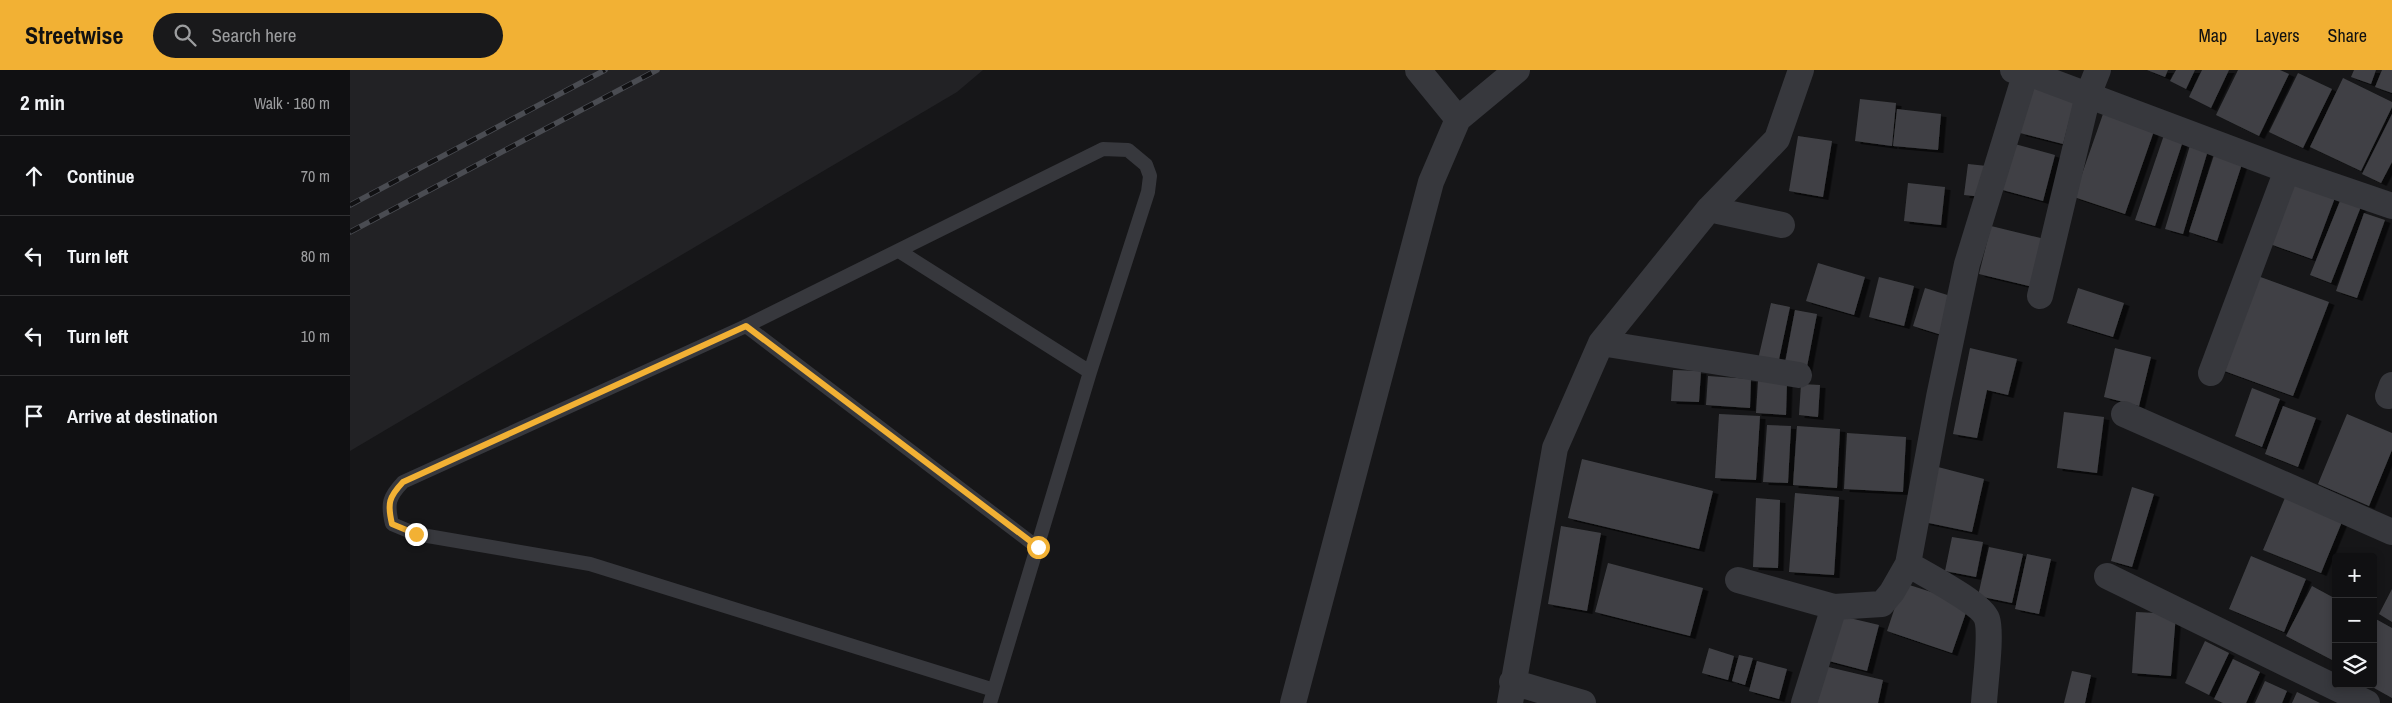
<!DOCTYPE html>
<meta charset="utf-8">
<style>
body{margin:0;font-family:"Archivo Narrow",sans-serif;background:#19191b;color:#f1f3f6}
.controls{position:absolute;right:15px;bottom:15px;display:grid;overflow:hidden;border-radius:5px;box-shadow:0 2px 8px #0003}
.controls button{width:45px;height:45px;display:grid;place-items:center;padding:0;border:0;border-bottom:1px solid #303032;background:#101012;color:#f1f3f6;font:25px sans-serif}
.stop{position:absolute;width:15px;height:15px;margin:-11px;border:4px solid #f2b134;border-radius:50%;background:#fff}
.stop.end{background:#f2b134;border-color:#fff;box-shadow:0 1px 5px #0008}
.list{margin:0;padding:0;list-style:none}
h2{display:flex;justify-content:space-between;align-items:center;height:65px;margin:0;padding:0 20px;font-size:21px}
h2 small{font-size:16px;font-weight:400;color:#9c9d9f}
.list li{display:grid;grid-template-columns:32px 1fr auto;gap:15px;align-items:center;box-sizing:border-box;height:80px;padding:0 20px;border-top:1px solid #303032}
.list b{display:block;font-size:19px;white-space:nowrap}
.list em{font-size:16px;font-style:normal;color:#9c9d9f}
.icon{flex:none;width:28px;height:28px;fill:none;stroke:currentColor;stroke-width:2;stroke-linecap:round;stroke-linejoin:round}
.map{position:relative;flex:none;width:2042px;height:633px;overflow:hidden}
header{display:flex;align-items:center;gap:30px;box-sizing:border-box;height:70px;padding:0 25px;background:#f2b134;color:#111}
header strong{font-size:24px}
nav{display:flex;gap:28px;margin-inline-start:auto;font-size:18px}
.search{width:350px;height:45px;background:#19191b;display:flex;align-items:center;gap:12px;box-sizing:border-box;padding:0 18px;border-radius:28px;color:#9c9d9f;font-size:19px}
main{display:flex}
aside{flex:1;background:#101012}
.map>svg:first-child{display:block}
.built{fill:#222225}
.building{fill:#404145;filter:url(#shadow)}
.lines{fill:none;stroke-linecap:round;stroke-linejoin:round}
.lane{stroke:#37383d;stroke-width:14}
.street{stroke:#37383d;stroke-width:26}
.rail-casing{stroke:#4a4c52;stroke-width:5.5}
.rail{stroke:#111113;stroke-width:4;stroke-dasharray:11;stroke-linecap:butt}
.route{stroke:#f2b134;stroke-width:6}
</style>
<header>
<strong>Streetwise</strong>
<div class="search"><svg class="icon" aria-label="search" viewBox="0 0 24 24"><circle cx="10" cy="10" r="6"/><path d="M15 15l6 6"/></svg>Search here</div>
<nav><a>Map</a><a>Layers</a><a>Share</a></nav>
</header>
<main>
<aside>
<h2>2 min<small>Walk · 160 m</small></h2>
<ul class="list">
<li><svg class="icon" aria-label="ahead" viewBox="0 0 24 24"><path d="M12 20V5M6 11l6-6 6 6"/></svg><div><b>Continue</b></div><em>70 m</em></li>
<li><svg class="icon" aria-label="left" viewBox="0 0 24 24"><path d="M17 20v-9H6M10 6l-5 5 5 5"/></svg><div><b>Turn left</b></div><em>80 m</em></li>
<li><svg class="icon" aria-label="left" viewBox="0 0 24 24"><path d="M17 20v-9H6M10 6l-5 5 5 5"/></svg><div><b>Turn left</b></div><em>10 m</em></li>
<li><svg class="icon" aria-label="arrive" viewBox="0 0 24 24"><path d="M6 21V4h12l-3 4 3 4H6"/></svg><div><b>Arrive at destination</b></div></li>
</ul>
</aside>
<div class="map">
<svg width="2042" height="633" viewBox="0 0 2042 633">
<defs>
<filter id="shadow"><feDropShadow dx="5.5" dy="3" stdDeviation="0" flood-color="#0009"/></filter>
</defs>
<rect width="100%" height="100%" fill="#161618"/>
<path class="built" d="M0,0H633L607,22L0,381Z"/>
<path class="building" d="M1797,0H1818L1815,7Z
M1826,0H1845L1836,19L1820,11Z
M1852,0H1879L1861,38L1839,27Z
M1888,0H1930L1939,4L1909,66L1866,45Z
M2004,0H2026L2021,14L2001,7Z
M2032,0H2042V23L2025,17Z
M1948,3L1982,19L1953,78L1919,62Z
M1993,8L2042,32V37L2011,101L1960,77Z
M1682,17L1725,28L1713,74L1670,63Z
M1510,29L1546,33L1542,76L1505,71Z
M1547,39L1591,44L1588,80L1543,76Z
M1753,44L1804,61L1775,144L1724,127Z
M2042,44V92L2031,113L2012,104Z
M1814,65L1833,71L1805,156L1785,150Z
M1448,66L1482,71L1473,127L1439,121Z
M1841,72L1859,77L1833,164L1815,159Z
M1661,73L1705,85L1693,131L1649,119Z
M1864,85L1892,94L1867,171L1839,162Z
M1618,94L1637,96L1633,127L1614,125Z
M1944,110L1986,125L1962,189L1920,174Z
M1558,113L1595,117L1591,155L1554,151Z
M1992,126L2012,134L1981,213L1960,205Z
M2014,143L2035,150L2007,228L1986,221Z
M1641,156L1699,170L1687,218L1629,204Z
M1468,193L1515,207L1504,245L1456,231Z
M1905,205L1979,232L1943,326L1869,299Z
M1529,207L1564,216L1554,256L1519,247Z
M1575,218L1607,228L1595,266L1563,256Z
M1728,218L1774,233L1763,267L1717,253Z
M1421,233L1440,237L1427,299L1407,294Z
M1445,240L1467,244L1456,302L1434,298Z
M1620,278L1667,289L1658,325L1637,320L1627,368L1603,364Z
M1765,278L1801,287L1789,336L1754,327Z
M1323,300L1351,301L1349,332L1321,331Z
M1358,306L1401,309L1400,338L1356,335Z
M1408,311L1437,312L1436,345L1406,343Z
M1451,314L1470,315L1468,347L1449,345Z
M1902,318L1930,329L1912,377L1885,366Z
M1933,336L1966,348L1948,397L1915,384Z
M1714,342L1754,347L1747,403L1707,398Z
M1369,344L1410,346L1406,410L1365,408Z
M1997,344L2042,363V380L2019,436L1968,414Z
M1417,355L1441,356L1438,413L1413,412Z
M1447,356L1490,359L1487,418L1443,415Z
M1497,363L1556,367L1553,422L1494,419Z
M1232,389L1363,421L1349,479L1218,448Z
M1588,397L1634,409L1622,462L1574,452Z
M1782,417L1804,424L1782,497L1761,491Z
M1445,423L1489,427L1484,505L1439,502Z
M1937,423L1994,447L1971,503L1913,480Z
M1406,428L1430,430L1428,498L1403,497Z
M1211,456L1251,463L1237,541L1198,534Z
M1602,467L1633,472L1626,507L1595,501Z
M1639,477L1673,484L1662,533L1628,526Z
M1677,484L1701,489L1689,544L1665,539Z
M1901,486L1956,509L1934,562L1879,539Z
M1258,493L1353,518L1340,566L1245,542Z
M1553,513L1619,534L1602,583L1537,561Z
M1962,516L1986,529V592L1936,566Z
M2042,519V552L2029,544Z
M1786,542L1826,544L1821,606L1782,603Z
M1487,545L1529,555L1517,601L1475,590Z
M2024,548L2042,558V628L2017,614H2023Z
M1855,571L1879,583L1859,625L1835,613Z
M1359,578L1384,586L1378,610L1352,603Z
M1389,585L1403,588L1395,615L1382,611Z
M1883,589L1910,602L1896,633H1873L1864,629Z
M1407,591L1437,599L1429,629L1399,621Z
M1470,595L1533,610L1528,633H1462Z
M1722,601L1741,605L1735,633H1714Z
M1915,611L1937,621L1932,633H1905Z
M1947,622L1970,633H1942Z"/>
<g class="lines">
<path class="lane" d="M549,181L740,302
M396,256L687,477
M640,633L644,620L740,302L798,122L800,106L796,95L778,80L753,79L396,256L53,412C39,427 37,433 42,454L66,464L240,494L644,620"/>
<path class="street" d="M1068,0L1108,49
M1663,0L1676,2L1937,100L2042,136
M1359,139L1432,155
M1690,226L1738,25L1748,0
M1251,273L1449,305
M1861,303L1937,100
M2038,326L2042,315
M1774,344L2042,462
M1558,494C1574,504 1632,533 1637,549C1642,564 1635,614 1634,633
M1757,506L2017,633
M1388,510L1484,537L1454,633
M1484,537L1532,534L1542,522L1558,494L1589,327L1617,194L1676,2
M1162,612L1233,633
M943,633L1081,112L1108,49L1167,0
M1160,633L1205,378L1251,273L1359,139L1427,69L1451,0"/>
<defs>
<path id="rail" d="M0,135L255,0
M0,162L307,0"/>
</defs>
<use href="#rail" class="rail-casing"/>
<use href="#rail" class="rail"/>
</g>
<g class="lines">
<path class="route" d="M66,464L42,454C37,433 39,427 53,412L396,256L688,477"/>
</g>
</svg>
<div class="controls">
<button>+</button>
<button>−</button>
<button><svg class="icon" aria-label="layers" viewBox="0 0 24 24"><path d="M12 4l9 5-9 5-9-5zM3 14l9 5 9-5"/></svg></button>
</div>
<div class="stop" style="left:688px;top:477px"></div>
<div class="stop end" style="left:66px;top:464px"></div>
</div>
</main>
